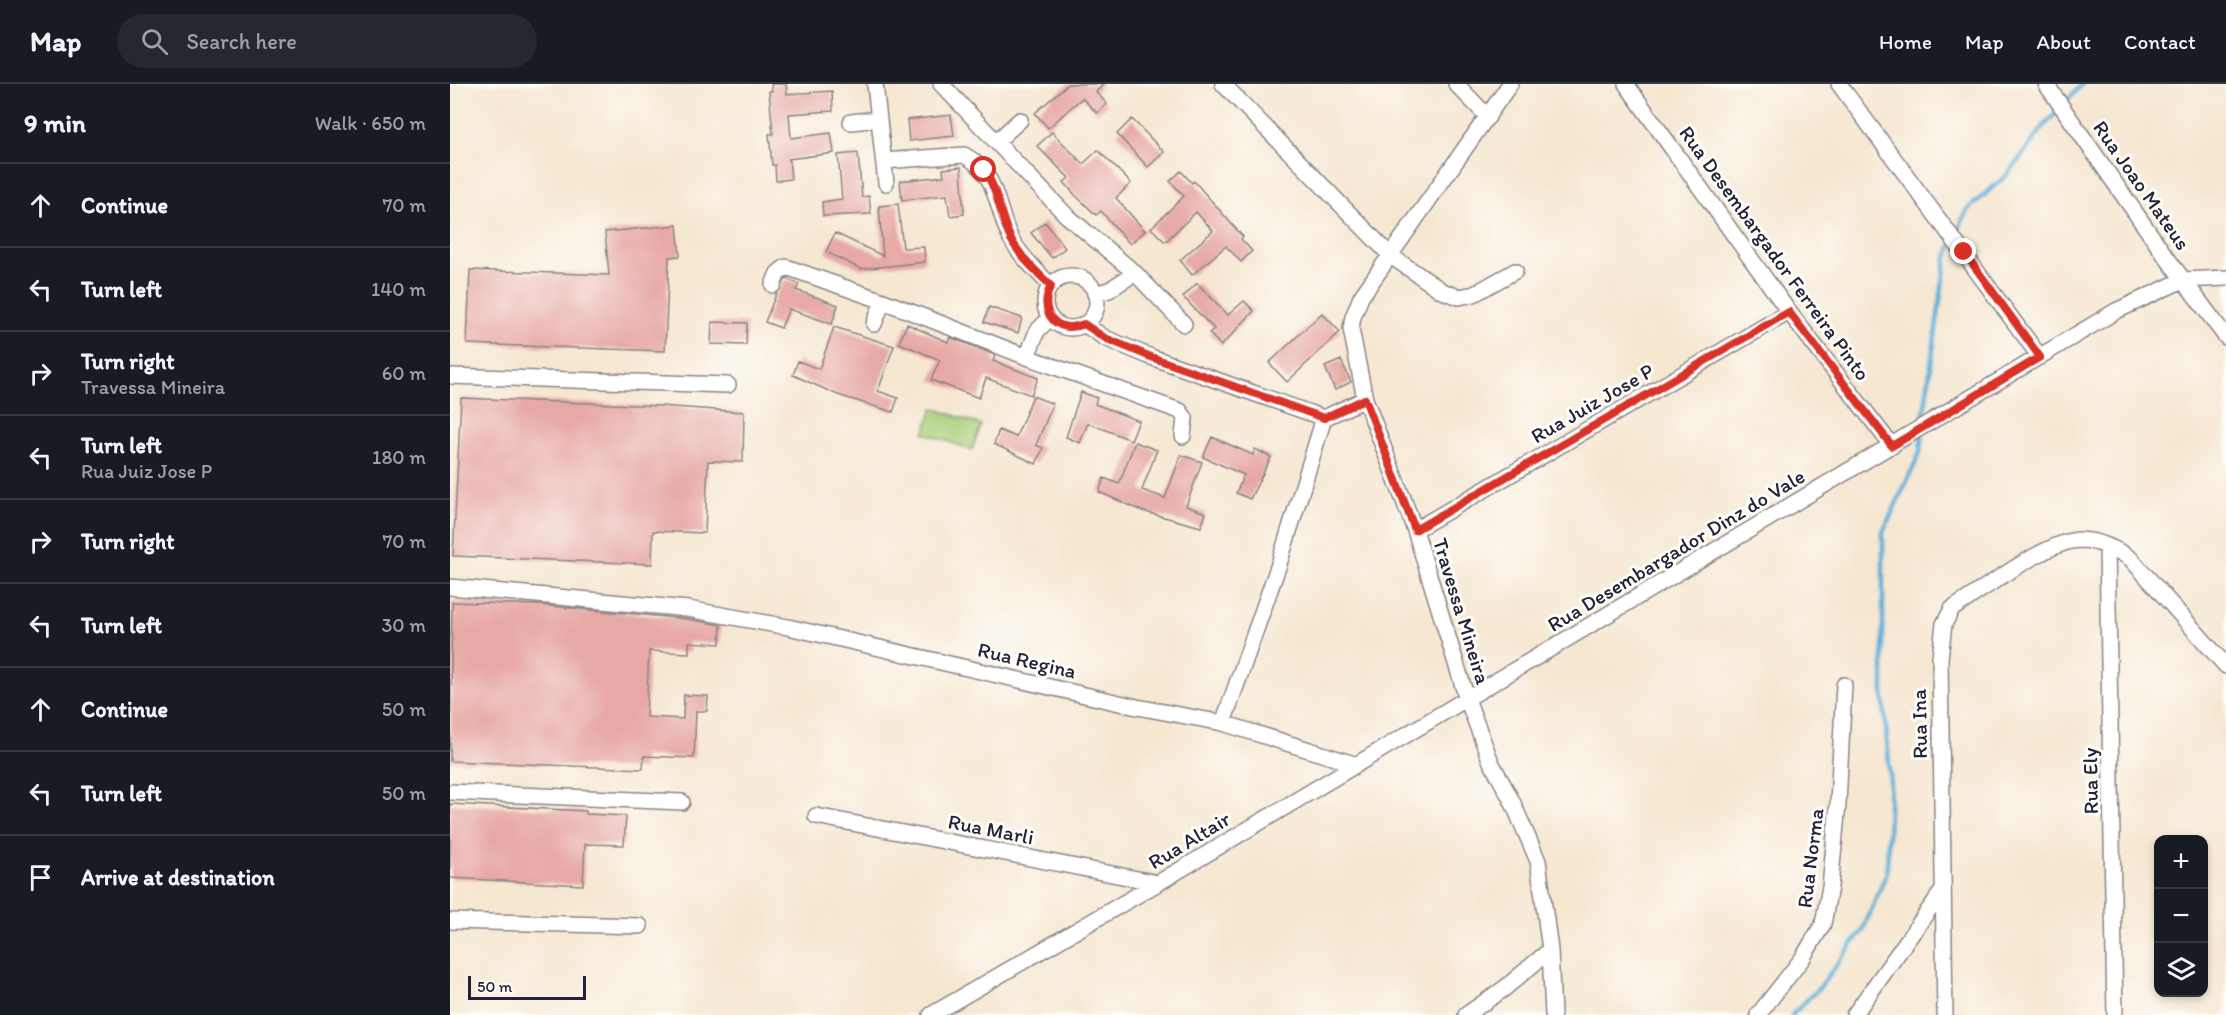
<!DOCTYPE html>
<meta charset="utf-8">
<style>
body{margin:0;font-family:Itim,sans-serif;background:#242831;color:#f1f3f6}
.controls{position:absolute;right:18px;bottom:18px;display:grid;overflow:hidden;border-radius:12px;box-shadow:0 3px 9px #0003}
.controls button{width:54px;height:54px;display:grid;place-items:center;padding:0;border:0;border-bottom:2px solid #363941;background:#171b24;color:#f1f3f6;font:30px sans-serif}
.scale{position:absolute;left:18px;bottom:15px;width:118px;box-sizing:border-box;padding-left:6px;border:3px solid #22223b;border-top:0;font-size:16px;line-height:21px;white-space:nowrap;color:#22223b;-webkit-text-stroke:4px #fdfcf7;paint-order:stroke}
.stop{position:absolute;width:18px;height:18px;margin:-14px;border:4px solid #d93025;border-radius:50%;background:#fff}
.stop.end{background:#d93025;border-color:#fff;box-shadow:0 2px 6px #0008}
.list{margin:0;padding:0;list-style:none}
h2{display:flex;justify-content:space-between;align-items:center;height:78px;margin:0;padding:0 24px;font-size:26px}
h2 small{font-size:20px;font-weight:400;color:#9ea1a6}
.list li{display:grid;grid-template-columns:39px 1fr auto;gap:18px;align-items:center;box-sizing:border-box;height:84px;padding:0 24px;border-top:2px solid #363941}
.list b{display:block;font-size:22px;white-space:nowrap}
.list p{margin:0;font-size:20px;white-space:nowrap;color:#9ea1a6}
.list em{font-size:20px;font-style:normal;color:#9ea1a6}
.icon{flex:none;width:33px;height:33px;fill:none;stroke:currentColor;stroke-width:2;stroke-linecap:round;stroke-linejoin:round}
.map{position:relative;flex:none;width:1776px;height:931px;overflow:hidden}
header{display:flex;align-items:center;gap:36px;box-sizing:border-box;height:84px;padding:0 30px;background:#171b24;border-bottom:2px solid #363941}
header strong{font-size:28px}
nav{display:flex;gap:33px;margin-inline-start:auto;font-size:21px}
.search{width:420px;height:54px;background:#242831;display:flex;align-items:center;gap:15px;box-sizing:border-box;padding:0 21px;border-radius:33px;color:#9ea1a6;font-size:22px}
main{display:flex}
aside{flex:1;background:#171b24}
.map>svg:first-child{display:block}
.green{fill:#a7cd78;stroke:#64785a;stroke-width:1.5}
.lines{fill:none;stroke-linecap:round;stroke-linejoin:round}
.stream{stroke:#5eb0d9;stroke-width:4.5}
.building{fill:#e7a9a6}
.street-casing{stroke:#8c8486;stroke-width:18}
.street{stroke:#fff;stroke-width:15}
.route{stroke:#d93025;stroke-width:8}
.labels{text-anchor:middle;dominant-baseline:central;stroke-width:6;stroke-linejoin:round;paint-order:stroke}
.street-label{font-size:21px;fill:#22223b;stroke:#fdfcf7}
</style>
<header>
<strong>Map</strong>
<div class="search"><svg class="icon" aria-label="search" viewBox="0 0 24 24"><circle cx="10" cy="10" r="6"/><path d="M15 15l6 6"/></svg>Search here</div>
<nav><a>Home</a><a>Map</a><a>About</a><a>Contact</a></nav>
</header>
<main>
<aside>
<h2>9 min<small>Walk · 650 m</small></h2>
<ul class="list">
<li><svg class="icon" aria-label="ahead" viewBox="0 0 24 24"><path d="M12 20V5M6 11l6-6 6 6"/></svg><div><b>Continue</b></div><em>70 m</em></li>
<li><svg class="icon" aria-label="left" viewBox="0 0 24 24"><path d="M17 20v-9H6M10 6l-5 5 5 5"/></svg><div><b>Turn left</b></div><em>140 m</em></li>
<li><svg class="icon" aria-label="right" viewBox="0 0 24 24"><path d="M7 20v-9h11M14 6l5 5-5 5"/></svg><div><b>Turn right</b><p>Travessa Mineira</p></div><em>60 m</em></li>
<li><svg class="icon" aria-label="left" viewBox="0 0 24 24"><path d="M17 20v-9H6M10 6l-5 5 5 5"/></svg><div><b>Turn left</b><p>Rua Juiz Jose P</p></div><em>180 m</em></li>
<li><svg class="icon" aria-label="right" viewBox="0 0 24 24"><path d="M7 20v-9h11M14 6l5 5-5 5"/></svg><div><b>Turn right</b></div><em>70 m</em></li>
<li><svg class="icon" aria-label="left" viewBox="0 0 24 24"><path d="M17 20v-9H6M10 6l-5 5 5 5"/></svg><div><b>Turn left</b></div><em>30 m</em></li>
<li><svg class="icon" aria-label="ahead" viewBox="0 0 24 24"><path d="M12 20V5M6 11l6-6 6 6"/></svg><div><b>Continue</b></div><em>50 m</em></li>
<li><svg class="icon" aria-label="left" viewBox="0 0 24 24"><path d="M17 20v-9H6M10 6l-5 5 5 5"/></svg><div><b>Turn left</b></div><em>50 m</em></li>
<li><svg class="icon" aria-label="arrive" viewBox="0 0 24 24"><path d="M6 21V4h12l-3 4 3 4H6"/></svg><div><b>Arrive at destination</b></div></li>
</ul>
</aside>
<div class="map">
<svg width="1776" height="931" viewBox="0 0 1776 931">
<rect width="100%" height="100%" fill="#fdfcf7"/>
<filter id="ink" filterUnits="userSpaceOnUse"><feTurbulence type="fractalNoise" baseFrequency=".0167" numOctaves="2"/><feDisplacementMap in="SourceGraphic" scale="12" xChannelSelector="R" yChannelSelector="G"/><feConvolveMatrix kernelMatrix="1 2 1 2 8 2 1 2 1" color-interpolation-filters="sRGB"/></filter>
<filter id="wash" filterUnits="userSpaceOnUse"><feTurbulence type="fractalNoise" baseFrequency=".008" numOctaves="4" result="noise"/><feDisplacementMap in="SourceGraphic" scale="24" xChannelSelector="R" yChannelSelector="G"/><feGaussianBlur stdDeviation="1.35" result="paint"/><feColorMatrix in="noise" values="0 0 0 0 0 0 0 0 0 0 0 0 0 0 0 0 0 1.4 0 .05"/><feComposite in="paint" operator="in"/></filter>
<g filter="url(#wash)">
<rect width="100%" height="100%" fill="#f6e7d1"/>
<path class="green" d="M483,324L531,341L522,366L474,349Z"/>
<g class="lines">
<path class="stream" d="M1473,337L1496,175L1517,126L1558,90L1594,42L1632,0
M1342,931L1370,903L1413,846L1437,788L1440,692L1433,606V448L1470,369L1472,348"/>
</g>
<g id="blocks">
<path class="building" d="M321,0H336L337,10L382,7L383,27L339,30L341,54L381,49L384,69L339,75L341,95L326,97L325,81H322L319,50H323L319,7H322Z
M618,0H654L646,8L657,20L647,29L632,14L598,44L585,29Z
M501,31L504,52L459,57L457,36Z
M682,35L714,68L698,83L667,50Z
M602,48L633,80L648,66L681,99L666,114L695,147L680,160L651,127L646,131L625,111L614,98L619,94L587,62Z
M408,69L412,113L419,112L421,130L373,132L372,118L392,115L388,71Z
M511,83L514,130L500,132L497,111L452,116L450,97L494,92L493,85Z
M731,87L742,99L744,97L793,153L791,155L802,167L791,178L776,162L742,191L730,176L763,147L746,128L715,158L701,144L734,112L720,97Z
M448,120L453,164L474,163L475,178L411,185L376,168L385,149L433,172L429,122Z
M595,138L615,164L602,174L581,149Z
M227,141L230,172L219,173L215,267L17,260L20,186L159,191L155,148Z
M336,195L349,200L346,206L388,221L382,240L339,225L331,244L315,238L326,210Z
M747,199L778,231L794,217L804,227L771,262L759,249L764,245L733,213Z
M539,223L572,234L568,249L534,238Z
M872,229L890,248L837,298L819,279Z
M262,238L297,239L296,261L261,260Z
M457,240L498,258L500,253L545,271L543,277L588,294L581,311L536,294L529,314L481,296L490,276L449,259Z
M384,243L444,262L428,307L448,314L443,328L388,311L343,291L348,277L369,285Z
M891,276L901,298L885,306L875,283Z
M631,308L647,314L645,320L689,337L681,356L638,339L630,359L616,353Z
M583,312L603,320L586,361L593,364L586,380L544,360L549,346L566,353Z
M11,314L210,322L294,328L293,378L258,377L255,449L203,447L202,480L3,472Z
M762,353L803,371L805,365L821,373L800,415L786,409L794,391L753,373Z
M685,358L707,366L692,406L715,414L731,371L752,378L736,422L756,429L751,443L692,427L649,408L654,394L669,400Z
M2,518L89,521L237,535L271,541L270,560L239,558V569L199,567L196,633L233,635L234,611L258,612L257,627H246L244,674L194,672L193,685L0,677Z
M0,720L136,727V730L176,732L174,761L135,760L133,801L0,794Z"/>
</g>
</g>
<g filter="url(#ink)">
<use href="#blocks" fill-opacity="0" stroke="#8c8486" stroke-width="1.5"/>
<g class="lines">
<defs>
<path id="street" d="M425,0L436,99
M491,0L616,131L685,189L734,240
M773,0L941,172L992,207L1009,213L1024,210L1065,187
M1006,0L1038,33
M1060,0L911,213L903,233L901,245L915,315L965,446L1017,615L1041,678L1062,717L1088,777L1100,866L1103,931
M1176,0L1339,228L1442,362
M1389,0L1590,273
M1596,0L1714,170L1776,253
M401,38L428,35
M547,57L570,36
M434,77L514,71C549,89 545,124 561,155C571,173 587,187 601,202
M595 218a26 26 0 1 1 52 0a26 26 0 1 1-52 0Z
M323,201L328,189L336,183L433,217L577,273L730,327L735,334L733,352
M645,210L659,206L685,189
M424,240L433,217
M634,240L655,254L701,273L874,334L915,315
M577,273L587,247L600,234
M0,292L278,301
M965,446L1339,228
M1657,462L1665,931
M0,503L238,525L338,543L687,623L773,639L904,680
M773,639L828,483L874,334
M0,708L232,718
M366,732L708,799
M0,837L190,842
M481,931L708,799L1666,227L1733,196L1776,194
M1016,931L1055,904L1100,866
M1308,931L1352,875L1373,840L1380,803L1388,720L1394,601
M1404,931L1493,806
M1495,931L1490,574L1494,540L1502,525C1531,507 1597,457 1629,456C1647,456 1667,465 1681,475L1776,582"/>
</defs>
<use href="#street" class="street-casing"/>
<use href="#street" class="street"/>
</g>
</g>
<g class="lines" filter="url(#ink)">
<path class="route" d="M534,86C548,105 549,129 559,151C568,171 586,187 601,202C587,227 607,252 634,240L655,254L701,273L874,334L915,315L965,446L1339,228L1442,362L1590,273L1514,168"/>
</g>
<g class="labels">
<g class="street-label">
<text transform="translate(1692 101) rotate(55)">Rua Joao Mateus</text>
<text transform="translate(1325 169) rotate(54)">Rua Desembargador Ferreira Pinto</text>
<text transform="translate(1142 319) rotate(-30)">Rua Juiz Jose P</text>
<text transform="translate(1226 466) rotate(-31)">Rua Desembargador Dinz do Vale</text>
<text transform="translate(1012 527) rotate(73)">Travessa Mineira</text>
<text transform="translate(577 576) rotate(13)">Rua Regina</text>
<text transform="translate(1469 640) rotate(-91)">Rua Ina</text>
<text transform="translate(1640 697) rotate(-91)">Rua Ely</text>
<text transform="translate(541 745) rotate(11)">Rua Marli</text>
<text transform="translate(739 756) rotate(-31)">Rua Altair</text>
<text transform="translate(1360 774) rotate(-83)">Rua Norma</text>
</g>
</g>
</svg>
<div class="controls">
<button>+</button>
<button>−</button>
<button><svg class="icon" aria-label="layers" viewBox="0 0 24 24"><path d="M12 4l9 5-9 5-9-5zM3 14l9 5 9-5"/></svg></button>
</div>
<div class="scale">50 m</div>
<div class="stop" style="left:534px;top:86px"></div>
<div class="stop end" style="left:1514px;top:168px"></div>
</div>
</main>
